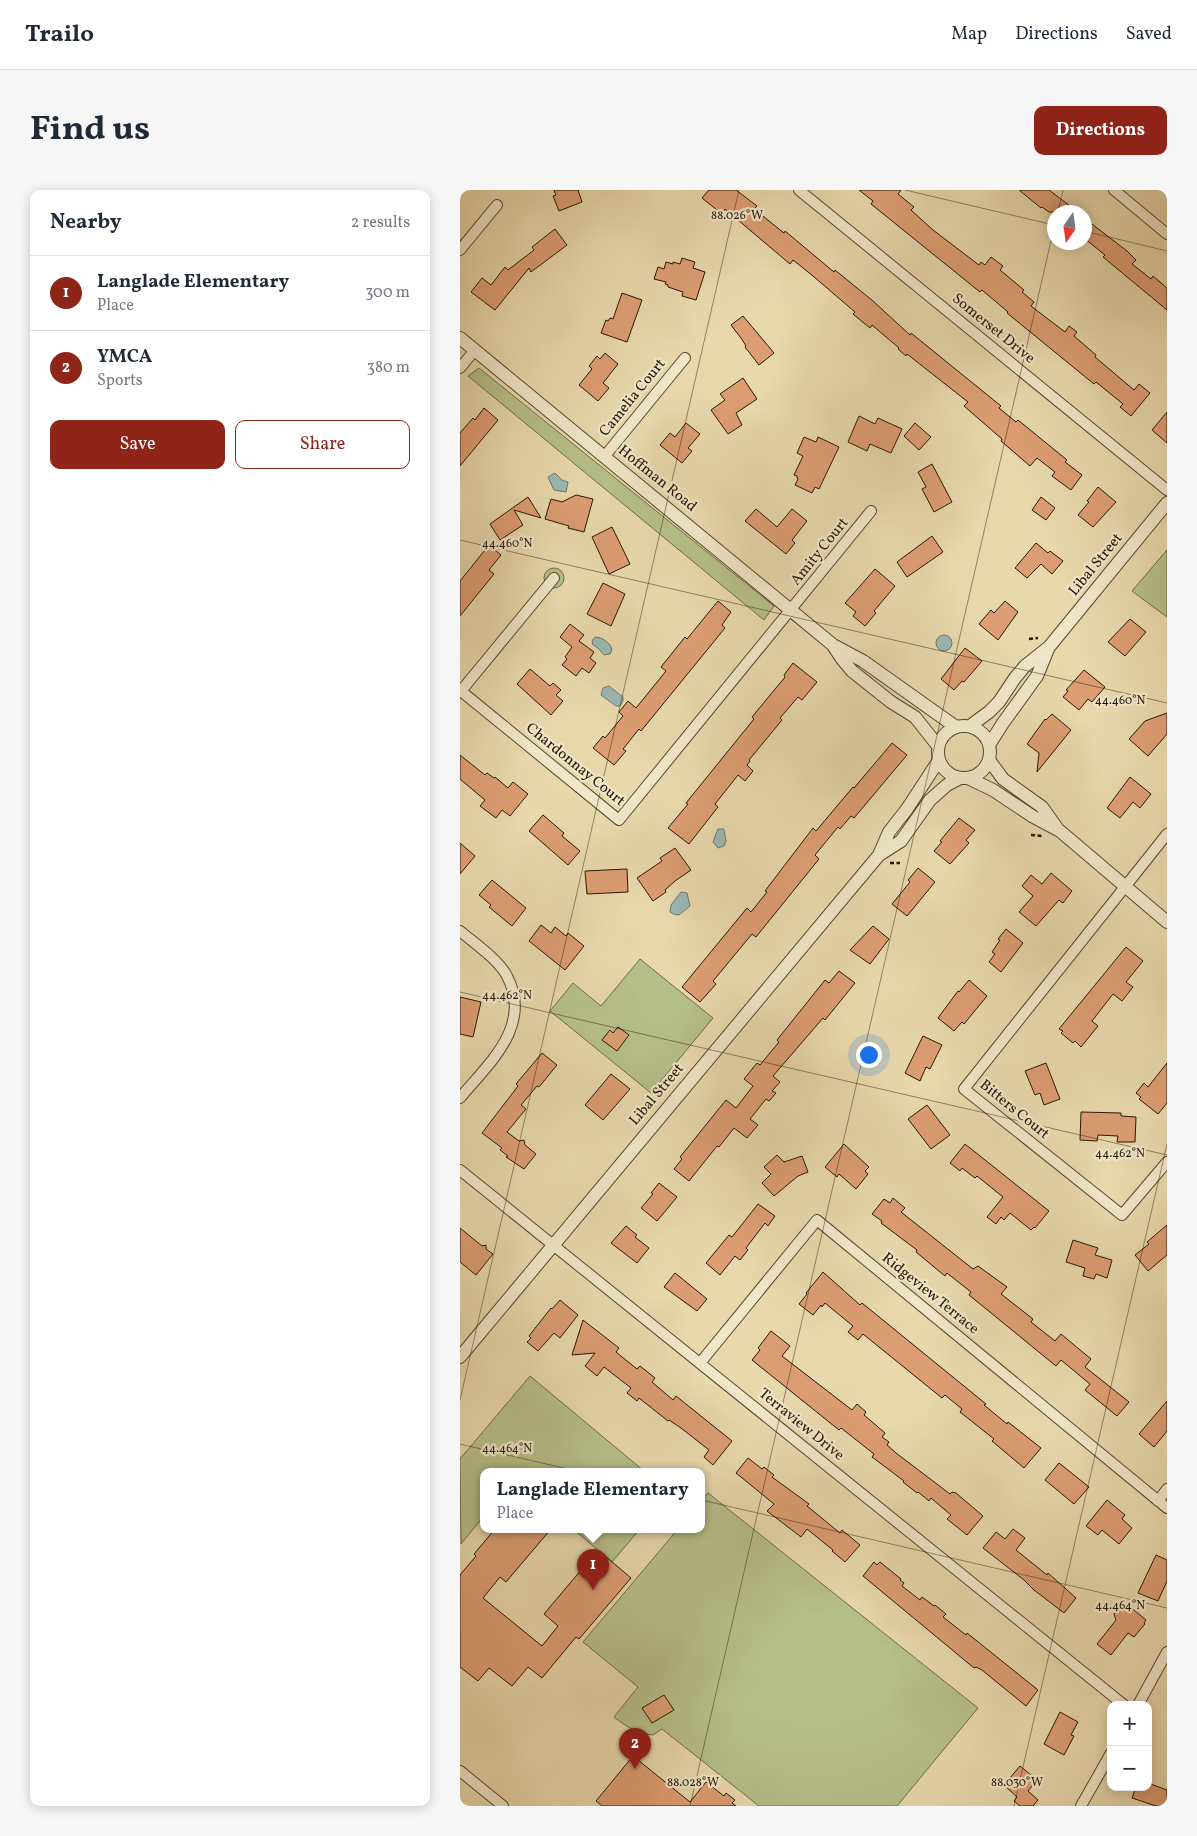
<!DOCTYPE html>
<meta charset="utf-8">
<style>
body{margin:0;font-family:Vollkorn,serif;background:#f6f6f7;color:#1f2937}
.controls{position:absolute;right:15px;bottom:15px;display:grid;overflow:hidden;border-radius:10px;box-shadow:0 2px 12px #0003}
.controls button{width:45px;height:45px;display:grid;place-items:center;padding:0;border:0;border-bottom:1px solid #e0e1e3;background:#fff;color:#1f2937;font:25px sans-serif}
.compass{position:absolute;left:587px;top:15px;width:45px;height:45px;border-radius:50%;background:#fff;box-shadow:0 2px 12px #0003;rotate:193deg}
.you{position:absolute;left:408px;top:864px;width:18px;height:18px;margin:-12px;border:4px solid #fff;border-radius:50%;background:#1a73e8;box-shadow:0 0 0 8px #1a73e833}
.badge{display:grid;place-items:center;width:32px;height:32px;border-radius:50%;background:#8f2418;color:#fff;font-size:16px;font-weight:700}
.pin{position:absolute;translate:-50% -41px;filter:drop-shadow(0 1px 2px #0008)}
.pin::after{content:'';position:absolute;top:26px;width:18px;height:15px;background:inherit;clip-path:polygon(0 0,100% 0,50% 100%)}
.popup{position:absolute;left:20px;top:1278px;width:225px;height:65px;box-sizing:border-box;display:grid;place-content:center;border-radius:10px;background:#fff;filter:drop-shadow(0 1px 4px #0005);font-size:16px;white-space:nowrap;color:#747a83}
.popup b{font-size:19px;color:#1f2937}
.popup::after{content:'';position:absolute;left:50%;top:100%;margin-left:-10px;border:10px solid transparent;border-top-color:#fff}
.list{margin:0;padding:0;list-style:none}
h2{display:flex;justify-content:space-between;align-items:center;height:65px;margin:0;padding:0 20px;font-size:21px}
h2 small{font-size:16px;font-weight:400;color:#747a83}
.list li{display:grid;grid-template-columns:32px 1fr auto;gap:15px;align-items:center;box-sizing:border-box;height:75px;padding:0 20px;border-top:1px solid #e0e1e3}
.list b{display:block;font-size:19px;white-space:nowrap}
.list p{margin:0;font-size:16px;white-space:nowrap;color:#747a83}
.list em{font-size:16px;font-style:normal;color:#747a83}
.actions{display:flex;gap:10px;padding:15px 20px}
.actions a{flex:1;padding:11px 0;border:1px solid #8f2418;border-radius:10px;text-align:center;font-size:18px;color:#8f2418}
.actions .main{background:#8f2418;color:#fff}
.map{position:relative;flex:none;width:707px;height:1616px;overflow:hidden;border-radius:10px}
header{display:flex;align-items:center;gap:30px;box-sizing:border-box;height:70px;padding:0 25px;background:#fff;border-bottom:1px solid #e0e1e3}
header strong{font-size:24px}
nav{display:flex;gap:28px;margin-inline-start:auto;font-size:18px}
.intro{display:flex;align-items:center;justify-content:space-between;box-sizing:border-box;height:120px;padding:0 30px}
h1{margin:0;font-size:35px}
.button{padding:12px 22px;border-radius:10px;background:#8f2418;color:#fff;font-size:18px;font-weight:700}
main{display:flex;gap:30px;padding:0 30px}
aside{flex:1;background:#fff;border-radius:10px;box-shadow:0 2px 12px #0003}
.map>svg:first-child{display:block}
.green{fill:#b6bf89;stroke:#6e6a46}
.water{fill:#9bb8b4;stroke:#6d776d}
.building{fill:#dd9d72;stroke:#271602}
.lines{fill:none;stroke-linecap:round;stroke-linejoin:round}
.minor-casing{stroke:#57462c;stroke-width:12}
.tertiary-casing{stroke:#57462c;stroke-width:14}
.path{stroke:#271602;stroke-width:2.5;stroke-dasharray:4 2.5;stroke-linecap:butt}
.minor{stroke:#f0e6c9;stroke-width:10}
.tertiary{stroke:#f0e6c9;stroke-width:12}
.ticks{fill:none;stroke:#271602;stroke-width:1;stroke-opacity:0.45}
.labels{text-anchor:middle;dominant-baseline:central;stroke-width:4.5;stroke-linejoin:round;paint-order:stroke}
.street-label{font-size:15px;fill:#271602;stroke:#f0e6c9}
.ticks-label{font-size:12px;text-anchor:middle;fill:#271602;stroke:#f0e6c9;stroke-width:4.5;stroke-linejoin:round;paint-order:stroke}
</style>
<header>
<strong>Trailo</strong>
<nav><a>Map</a><a>Directions</a><a>Saved</a></nav>
</header>
<div class="intro"><h1>Find us</h1><a class="button">Directions</a></div>
<main>
<aside>
<h2>Nearby<small>2 results</small></h2>
<ul class="list">
<li><span class="badge">1</span><div><b>Langlade Elementary</b><p>Place</p></div><em>300 m</em></li>
<li><span class="badge">2</span><div><b>YMCA</b><p>Sports</p></div><em>380 m</em></li>
</ul>
<div class="actions"><a class="main">Save</a><a>Share</a></div>
</aside>
<div class="map">
<svg width="707" height="1616" viewBox="0 0 707 1616">
<rect width="100%" height="100%" fill="#e8d8ac"/>
<filter id="stains"><feTurbulence type="fractalNoise" baseFrequency=".004" numOctaves="4"/><feColorMatrix values="0 0 0 0 .2 0 0 0 0 .09 0 0 0 0 .02 0 0 0 .5 -.17"/></filter>
<radialGradient id="worn" r=".72"><stop offset=".6" stop-color="#630" stop-opacity="0"/><stop offset="1" stop-color="#630" stop-opacity=".3"/></radialGradient>
<path class="green" d="M19,178L314,416L304,430L8,186Z
M707,360V427L672,401Z
M84 388a10 10 0 1 1 20 0a10 10 0 1 1-20 0Z
M180,769L253,828L191,903L90,821L113,793L141,816Z
M70,1186L184,1281H24V1326L1,1354L0,1269Z
M248,1303L518,1518L437,1616H299L202,1539L193,1545C176,1543 167,1537 154,1527L178,1497L123,1452L218,1339H242V1310Z
M113,1339H180L152,1372Z"/>
<path class="water" d="M95,283L102,290L108,292L106,302L94,300L88,287Z
M476 453a8 8 0 1 1 16 0a8 8 0 1 1-16 0Z
M135,447C142,447 151,453 152,460L150,464L144,465L138,458L133,455L132,451Z
M149,496L163,507V511L160,516H156L141,505L143,498Z
M258,639H264L266,651L264,656L258,658L253,652Z
M221,702L227,703L230,716L219,725L213,724L210,722L211,715Z"/>
<path class="building" d="M94,0H118L122,12L99,21L93,6L96,5Z
M249,0H276L297,16L294,19L324,43L325,41L374,82L375,80L413,111L450,145L451,143L541,216L539,218L556,232L558,230L607,270L605,272L622,285L611,300L592,286L595,282L577,268L570,276L541,251L542,249L504,216L508,212L447,164L446,166L438,159L439,158L412,135L410,138L393,124L395,122L353,86L333,70L330,74L265,19L262,24L242,8Z
M399,0H441L438,4L454,17L451,20L473,40L519,75L521,72L525,75L531,67L543,76L540,80L564,100L562,102L574,112L571,116L605,142L609,136L617,142L614,146L636,165L635,167L674,200L679,194L690,203L671,226L660,217L663,214L636,192L634,194L547,123L548,122L522,100L520,102L411,14L413,11Z
M559,0H589L618,22H589L582,17L581,18Z
M624,28L667,61L676,70L672,74L691,89L693,86L707,98V120L643,67L645,65L624,48Z
M95,39L107,55L71,82L69,78L35,120L11,102L22,88L31,95L45,77L48,80L74,60L72,57Z
M222,68L235,72L233,78L245,82L236,110L222,106L223,102L208,97V95L205,94L206,92L194,89L198,77L204,79L206,72L213,74V72L220,74Z
M162,103L182,110L167,152L141,143L146,130L148,131L150,128L153,129Z
M283,126L314,163L299,175L285,157L286,156L281,148L271,135Z
M145,163L158,174L143,193L149,198L138,211L119,195L132,179L129,176L137,166L140,169Z
M283,188L297,209L276,223L282,235L268,244L251,220L265,210L260,204Z
M24,218L38,230L0,276V243L13,228L15,230Z
M707,222V253L692,240Z
M399,226L415,234L418,228L442,239L431,263L410,254L407,261L388,252Z
M226,233L240,244L228,258L232,261L222,273L200,255L210,243L215,247Z
M455,233L471,247L459,260L444,246Z
M344,247L356,252L358,247L379,257L359,299L355,297L352,303L335,295L338,289L337,288V286L334,285L343,266L337,263Z
M472,274L492,312L474,322L462,299L466,297L458,282Z
M638,297L656,312L633,337L618,325L629,312L627,311Z
M116,305L133,309L124,342L108,338L109,336L85,329L91,309L102,312Z
M68,307L81,328L54,320L63,335L40,350L30,334Z
M581,307L595,318L586,330L572,320Z
M296,319L317,337L332,319L347,331L332,350L335,353L326,364L285,331Z
M152,337L170,374L149,384L132,347Z
M472,346L483,362L447,387L437,372Z
M576,353L588,363L590,361L603,371L592,384L581,374L567,388L555,378Z
M29,355L41,365L29,380L34,384L0,426V391Z
M415,379L435,396L414,421L416,423L405,436L393,426L396,422L385,413Z
M143,393L165,404L151,436L127,424Z
M258,411L271,422L262,435L265,438L181,541L179,539L163,559L166,561L154,575L133,558L143,546L145,548L163,526L159,522L168,511L176,518L206,481L201,477L225,447L227,449Z
M545,411L558,422L538,450L519,434L531,420L534,423Z
M670,429L686,442L665,466L648,452Z
M110,434L124,445L119,451L134,462L130,468L136,473L129,483L122,478L116,486L102,475L107,469L105,467L112,457L100,447Z
M505,458L522,471L504,492L502,491L494,500L481,489Z
M333,473L357,492L342,510L338,507L320,528L322,530L289,570L290,571L287,575L293,581L285,591L278,585L255,614L258,617L229,654L208,638L228,614L226,613L294,529L292,527L325,487L324,485Z
M70,479L90,496L93,493L101,500L96,505L103,511L91,525L57,494Z
M624,480L645,497L632,512L628,509L619,520L603,507L608,501L606,500Z
M707,523V544L688,566L669,549L685,531Z
M592,524L611,540L577,582L579,563L567,554L585,529L586,530Z
M432,553L447,565L394,628L391,626L380,639L378,637L355,665L359,669L296,747L292,744L253,791L256,794L240,812L222,797L287,718L291,722L307,702L305,701L353,638L356,641L393,597L394,598Z
M0,565L25,585L27,583L34,588L35,587L48,598L53,592L68,604L50,626L42,620L36,628L20,616L25,610L0,589Z
M670,587L691,604L680,618L673,612L660,628L647,618Z
M83,625L104,643L102,646L120,661L108,675L69,641Z
M499,628L515,640L506,650L509,653L490,674L474,661L482,652L480,651Z
M0,653L15,666L0,684Z
M215,658L231,680L215,691L205,700L206,702L193,711L177,688L202,671L200,668Z
M458,678L475,692L447,726L432,714L450,692L448,690Z
M167,679L168,702L127,704L125,681Z
M591,683L612,701L603,713L599,710L576,736L559,722L573,706L562,696L571,685L582,694Z
M32,690L66,718L52,736L29,717L31,715L19,705Z
M81,735L91,743L95,737L106,746L108,743L124,756L105,780L69,751Z
M413,736L429,749L410,774L390,760Z
M546,739L563,753L541,782L529,772L535,764L532,762L540,750L538,749Z
M666,757L683,771L666,792L673,797L662,811L653,804L632,831L638,836L621,857L615,851L613,853L601,843L603,841L599,839Z
M379,781L395,793L365,830L363,828L313,886L320,892L312,901L316,903L309,911L306,909L290,929L298,935L287,948L274,938L259,957L257,956L229,991L214,979L222,969L220,967L266,910L276,918L293,896L284,889L297,873L300,875L319,852L317,850L365,790L369,793Z
M509,790L527,806L504,834L502,832L494,841L478,828L498,801L499,802Z
M0,807L21,812L13,847L0,844Z
M158,837L169,845L157,861L142,850L150,840L153,843Z
M463,846L482,855L470,879L466,877L460,891L445,883Z
M82,863L97,875L79,897L77,896L61,915L66,919L47,942L59,951L64,950L65,955L76,964L64,979L46,967L48,966L40,960L42,958L22,943L58,896L56,894Z
M586,873L600,909L584,915L580,903L575,905L565,881Z
M707,873V913L698,924L679,909L681,907L676,903L684,893L688,897Z
M151,884L170,899L143,930L125,915Z
M467,915L490,945L471,959L448,929Z
M621,922L661,923V926L676,927L675,952H657L658,946L638,945L637,951L620,950Z
M384,954L409,977L405,981L408,984L396,999L379,984L377,987L365,977Z
M505,954L589,1021L575,1038L574,1037L571,1040L550,1023L544,1030L541,1027L536,1034L527,1027L543,1007L517,986L515,988L502,978L500,981L490,973Z
M317,965L324,972L342,966L348,982L338,986L314,1006L302,993L311,984L304,977Z
M199,993L217,1007L197,1031L181,1018L193,1004L191,1003Z
M433,1008L445,1018L441,1022L513,1079L518,1076L547,1097L541,1104L573,1129L571,1132L595,1151L601,1144L631,1169L625,1177L669,1212L657,1226L625,1200L630,1194L601,1170L596,1176L509,1105L511,1102L487,1083L485,1086L456,1062L457,1060L421,1033L422,1031L412,1024L424,1009L430,1013Z
M298,1014L315,1026L308,1036L305,1033L286,1058L288,1060L280,1070L275,1066L260,1085L246,1073L269,1045L272,1047Z
M707,1035V1065L688,1081L675,1065L689,1054L687,1052Z
M166,1036L177,1045L175,1047L189,1058L177,1073L151,1053Z
M0,1038L22,1056L26,1055V1059L33,1064L16,1085L0,1072Z
M613,1050L638,1058L635,1065L652,1070L647,1088L636,1084L634,1089L623,1086L625,1078L606,1072Z
M363,1082L400,1115L402,1113L526,1214L524,1215L547,1234L548,1232L581,1258L564,1278L532,1251L534,1249L500,1222L502,1219L485,1205L482,1208L403,1144L398,1150L388,1142L393,1136L365,1113L362,1117L361,1115L353,1125L339,1114L347,1104L346,1103Z
M215,1083L247,1109L237,1121L204,1097Z
M100,1110L118,1125L100,1148L94,1143L78,1161L67,1152L71,1148L69,1146L91,1118L92,1119Z
M123,1130L159,1158L156,1162L177,1179L180,1176L195,1188L192,1192L213,1210L216,1206L272,1251L253,1275L244,1267L249,1260L221,1238L209,1230L208,1231L179,1208L177,1211L167,1203L171,1198L144,1177L137,1186L125,1176L135,1163L112,1165Z
M311,1141L330,1156L322,1166L392,1220L397,1214L406,1222L404,1225L425,1243L422,1247L429,1252L427,1255L436,1263L490,1304L492,1302L496,1303L523,1326L507,1345L487,1329L491,1325L471,1308L469,1311L458,1302L457,1303L443,1292L444,1291L412,1267L414,1264L381,1238L379,1240L292,1170L300,1160L298,1158Z
M707,1211V1241L694,1257L679,1244Z
M288,1268L302,1279L304,1277L314,1285L312,1287L349,1314L347,1316L380,1343L382,1340L400,1355L385,1372L372,1361L373,1360L347,1339L341,1347L307,1321L314,1314L276,1283Z
M599,1273L629,1297L614,1314L585,1290Z
M647,1310L665,1325L662,1329L672,1338L659,1354L642,1340L638,1345L626,1336Z
M35,1339H91L46,1392L40,1387L23,1408L82,1456L98,1436L84,1424L138,1360L171,1388L119,1449L116,1447L82,1488L68,1477L52,1496L29,1478L18,1491L0,1477V1385L16,1366L14,1364Z
M553,1339L565,1348L556,1360L587,1385L588,1383L616,1408L604,1423L574,1400L564,1390L523,1358L536,1342L545,1349Z
M696,1365L707,1370V1391L698,1411L678,1403Z
M414,1372L417,1375L420,1372L441,1389L440,1390L444,1393L442,1396L460,1410L462,1407L474,1416L475,1415L486,1424L483,1427L506,1445L507,1443L578,1500L566,1516L522,1480L516,1477L514,1478L403,1386Z
M668,1415L686,1430L684,1433L685,1434L674,1447L668,1443L651,1465L637,1454L656,1430L654,1424L658,1419H665Z
M204,1505L214,1520L192,1533L182,1518Z
M600,1522L618,1532L611,1545L614,1546L604,1565L584,1554Z
M173,1566L230,1612L246,1592L264,1606L266,1603L275,1610L272,1613L276,1616H142L136,1611Z
M560,1576L577,1590L568,1601L578,1610L573,1616H560L554,1611L557,1607L544,1595Z
M688,1593L707,1600V1616H696L672,1608L676,1597H688Z"/>
<g class="lines">
<defs>
<path id="minor" d="M339,0L707,300
M654,0L707,44
M0,60L37,15
M0,178L15,160
M144,267L225,168
M94,388L1,501L159,630L411,321
M707,644L504,899L662,1025L707,972
M0,741C14,753 38,769 47,786C73,836 29,873 0,908
M0,980L664,1515
M240,1173L357,1030L707,1318
M698,1311L707,1299
M678,1515L707,1462
M0,1581L43,1616
M621,1616L651,1563"/>
<path id="tertiary" d="M0,148L373,455L403,471L496,537
M374,457L382,469L392,481L431,512L455,527L478,556
M478 562a26 26 0 1 1 52 0a26 26 0 1 1-52 0Z
M510,536L529,522L539,512L555,488L565,476L589,457L707,313
M529,555L543,533L577,486L588,459
M529,570L543,589L582,617L597,638
M508,588L533,600L572,626L600,641L707,732
M419,665L441,651L470,610L487,595L500,588
M0,1167L419,665L429,642L447,619L479,570"/>
</defs>
<use href="#minor" class="minor-casing"/>
<use href="#tertiary" class="tertiary-casing"/>
<path class="path" d="M569,449L578,448
M571,645L582,646
M430,673H440"/>
<use href="#minor" class="minor"/>
<use href="#tertiary" class="tertiary"/>
</g>
<path class="ticks" d="M445,0L594,35M598,22L603,0M624,41L707,61M0,350L707,513M0,802L707,965M0,1210L279,0M0,1254L707,1418M230,1616L594,38M554,1616L707,954"/>
<g class="labels">
<g class="street-label">
<text transform="translate(533 139) rotate(39)">Somerset Drive</text>
<text transform="translate(173 208) rotate(-51)">Camelia Court</text>
<text transform="translate(197 289) rotate(39)">Hoffman Road</text>
<text transform="translate(360 362) rotate(-51)">Amity Court</text>
<text transform="translate(636 375) rotate(-51)">Libal Street</text>
<text transform="translate(115 575) rotate(39)">Chardonnay Court</text>
<text transform="translate(197 905) rotate(-50)">Libal Street</text>
<text transform="translate(554 920) rotate(39)">Bitters Court</text>
<text transform="translate(470 1104) rotate(39)">Ridgeview Terrace</text>
<text transform="translate(341 1235) rotate(39)">Terraview Drive</text>
</g>
</g>
<g class="ticks-label">
<text x="277" y="29">88.026°W</text>
<text x="47" y="357">44.460°N</text>
<text x="660" y="514">44.460°N</text>
<text x="47" y="809">44.462°N</text>
<text x="660" y="967">44.462°N</text>
<text x="47" y="1262">44.464°N</text>
<text x="660" y="1419">44.464°N</text>
<text x="233" y="1596">88.028°W</text>
<text x="557" y="1596">88.030°W</text>
</g>
<rect width="100%" height="100%" filter="url(#stains)"/>
<rect width="100%" height="100%" fill="url(#worn)"/>
</svg>
<div class="controls">
<button>+</button>
<button>−</button>
</div>
<svg class="compass" viewBox="-18 -18 36 36"><path d="M0-13l5 13h-10z" fill="#e53935"/><path d="M0 13l5-13h-10z" fill="#747a83"/></svg>
<div class="you"></div>
<div class="pin badge" style="left:133px;top:1400px">1</div>
<div class="popup"><b>Langlade Elementary</b>Place</div>
<div class="pin badge" style="left:175px;top:1579px">2</div>
</div>
</main>
